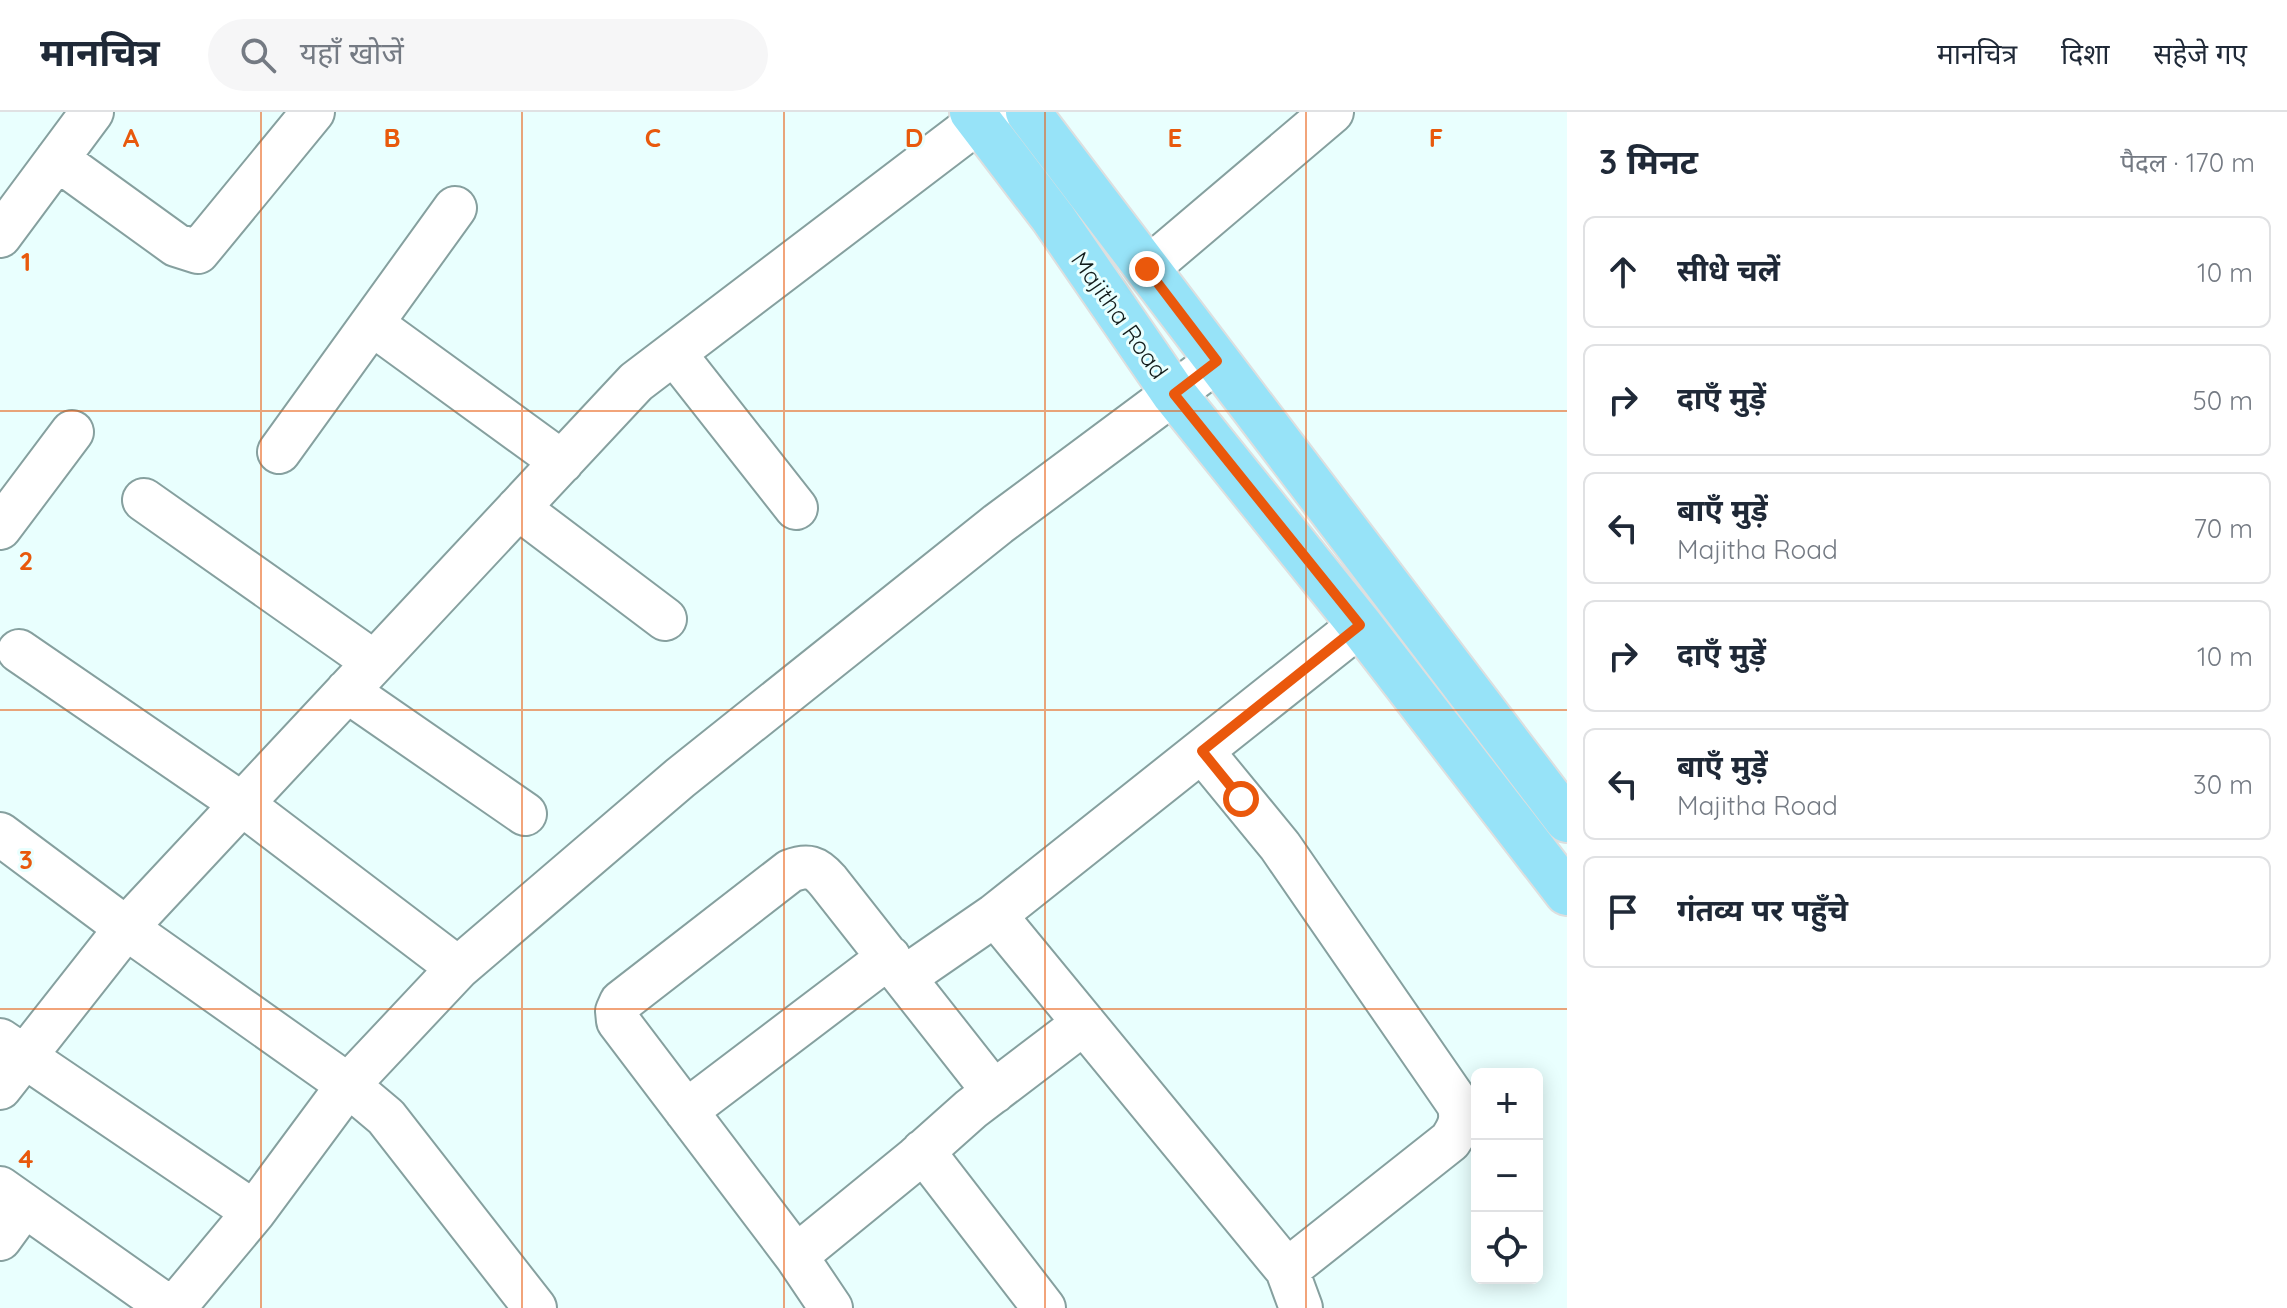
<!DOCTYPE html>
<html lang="hi">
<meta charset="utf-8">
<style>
body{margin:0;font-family:Quicksand,"Noto Sans Devanagari",sans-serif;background:#f6f6f7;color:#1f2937}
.controls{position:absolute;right:24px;bottom:24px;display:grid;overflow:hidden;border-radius:12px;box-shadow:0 4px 20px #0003}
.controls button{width:72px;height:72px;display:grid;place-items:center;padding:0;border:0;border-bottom:2px solid #e0e1e3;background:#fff;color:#1f2937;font:40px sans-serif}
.stop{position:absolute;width:24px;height:24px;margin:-18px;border:6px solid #ea580c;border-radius:50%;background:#fff}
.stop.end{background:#ea580c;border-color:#fff;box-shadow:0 2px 8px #0008}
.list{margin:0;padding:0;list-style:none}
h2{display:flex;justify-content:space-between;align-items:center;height:104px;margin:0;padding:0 32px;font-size:34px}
h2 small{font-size:26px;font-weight:400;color:#747a83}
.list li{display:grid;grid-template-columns:52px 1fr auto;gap:24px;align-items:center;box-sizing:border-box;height:112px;margin:0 16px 16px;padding:0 16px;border:2px solid #e0e1e3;border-radius:12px}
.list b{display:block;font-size:30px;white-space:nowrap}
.list p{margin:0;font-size:26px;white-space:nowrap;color:#747a83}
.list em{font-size:26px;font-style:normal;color:#747a83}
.icon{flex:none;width:44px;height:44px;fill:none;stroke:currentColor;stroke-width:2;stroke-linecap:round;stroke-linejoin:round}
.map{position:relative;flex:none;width:1567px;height:1196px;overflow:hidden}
header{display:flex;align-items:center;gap:48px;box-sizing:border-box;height:112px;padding:0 40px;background:#fff;border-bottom:2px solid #e0e1e3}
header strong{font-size:38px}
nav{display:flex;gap:44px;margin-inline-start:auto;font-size:28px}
.search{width:560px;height:72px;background:#f6f6f7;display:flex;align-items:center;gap:20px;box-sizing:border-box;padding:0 28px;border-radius:44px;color:#747a83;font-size:30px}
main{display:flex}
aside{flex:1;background:#fff}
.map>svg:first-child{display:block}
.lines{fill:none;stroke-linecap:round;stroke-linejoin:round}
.minor-casing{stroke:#86a09f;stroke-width:46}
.major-casing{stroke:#dedfdf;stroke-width:48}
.minor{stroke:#fff;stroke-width:42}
.major{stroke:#97e3f8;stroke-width:44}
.route{stroke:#ea580c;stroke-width:10}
.grid{fill:none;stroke:#e8590c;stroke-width:2;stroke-opacity:0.55}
.labels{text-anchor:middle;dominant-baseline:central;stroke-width:6;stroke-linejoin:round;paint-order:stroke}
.street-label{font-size:24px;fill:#121c1b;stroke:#e9fffe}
.grid-label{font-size:26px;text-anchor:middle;font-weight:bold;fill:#e8590c;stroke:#e9fffe;stroke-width:6;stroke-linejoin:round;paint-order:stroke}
</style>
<header>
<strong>मानचित्र</strong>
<div class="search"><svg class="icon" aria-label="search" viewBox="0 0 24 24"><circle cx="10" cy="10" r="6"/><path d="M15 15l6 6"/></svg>यहाँ खोजें</div>
<nav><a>मानचित्र</a><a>दिशा</a><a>सहेजे गए</a></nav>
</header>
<main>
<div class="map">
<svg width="1567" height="1196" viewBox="0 0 1567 1196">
<rect width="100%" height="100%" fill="#e9fffe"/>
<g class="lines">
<defs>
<path id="minor" d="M57,47L176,133L198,140L313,0
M0,124L92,0
M1147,157L1332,0
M372,212L562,350
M674,241L796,396
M279,340L455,96
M144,388L374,550
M518,396L665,507
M0,416L72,320
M19,539L242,692L458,856
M347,579L525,702
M1202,639L1280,734L1458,992C1463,1007 1459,1016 1450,1029L1287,1158
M0,722L126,816L348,973L386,1005L535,1196
M995,803L1287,1158L1301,1196
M905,865L995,803L1360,513
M0,928L254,1100
M0,976L126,816L636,270L991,0
M686,999L889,845
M923,1039L1044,1196
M0,1076L170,1196
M0,1127L24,1094
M796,1144L916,1046L971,997L1084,911
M174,1196L254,1100L348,973L458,856L680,666L998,412L1217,249
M831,1196L796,1144L618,909L617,899L621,890L790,759C808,752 816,755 828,769L994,980"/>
<path id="major" d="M972,0L1053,106L1174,282L1360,513L1567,781
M1028,0L1567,708"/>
</defs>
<use href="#minor" class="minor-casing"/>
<use href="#major" class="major-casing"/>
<use href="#minor" class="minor"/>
<use href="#major" class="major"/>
</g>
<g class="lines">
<path class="route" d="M1147,157L1217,249L1174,282L1360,513L1202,639L1241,687"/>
</g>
<path class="grid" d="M261,0V1196M522,0V1196M784,0V1196M1045,0V1196M1306,0V1196M0,299H1567M0,598H1567M0,897H1567"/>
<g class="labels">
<g class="street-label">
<text transform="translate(1120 203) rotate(55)">Majitha Road</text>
</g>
</g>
<g class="grid-label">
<text x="131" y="35">A</text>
<text x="392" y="35">B</text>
<text x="653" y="35">C</text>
<text x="914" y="35">D</text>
<text x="1175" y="35">E</text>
<text x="1436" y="35">F</text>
<text x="26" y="159">1</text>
<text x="26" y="458">2</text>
<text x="26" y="757">3</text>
<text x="26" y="1056">4</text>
</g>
</svg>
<div class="controls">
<button>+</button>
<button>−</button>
<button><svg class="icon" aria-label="locate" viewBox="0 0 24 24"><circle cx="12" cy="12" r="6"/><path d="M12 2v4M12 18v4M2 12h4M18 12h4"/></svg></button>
</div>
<div class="stop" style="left:1241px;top:687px"></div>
<div class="stop end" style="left:1147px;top:157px"></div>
</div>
<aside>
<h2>3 मिनट<small>पैदल · 170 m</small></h2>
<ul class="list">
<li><svg class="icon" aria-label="ahead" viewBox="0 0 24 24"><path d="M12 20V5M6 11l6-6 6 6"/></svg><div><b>सीधे चलें</b></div><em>10 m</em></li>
<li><svg class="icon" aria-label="right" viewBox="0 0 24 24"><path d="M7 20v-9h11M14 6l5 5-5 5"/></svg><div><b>दाएँ मुड़ें</b></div><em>50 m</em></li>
<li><svg class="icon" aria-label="left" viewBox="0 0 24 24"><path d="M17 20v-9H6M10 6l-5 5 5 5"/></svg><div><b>बाएँ मुड़ें</b><p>Majitha Road</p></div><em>70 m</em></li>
<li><svg class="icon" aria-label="right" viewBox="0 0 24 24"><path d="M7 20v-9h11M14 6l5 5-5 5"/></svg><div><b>दाएँ मुड़ें</b></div><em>10 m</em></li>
<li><svg class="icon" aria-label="left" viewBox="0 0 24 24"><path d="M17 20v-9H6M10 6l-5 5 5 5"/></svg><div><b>बाएँ मुड़ें</b><p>Majitha Road</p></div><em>30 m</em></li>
<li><svg class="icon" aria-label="arrive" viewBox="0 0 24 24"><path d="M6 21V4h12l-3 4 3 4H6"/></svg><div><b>गंतव्य पर पहुँचे</b></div></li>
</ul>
</aside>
</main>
